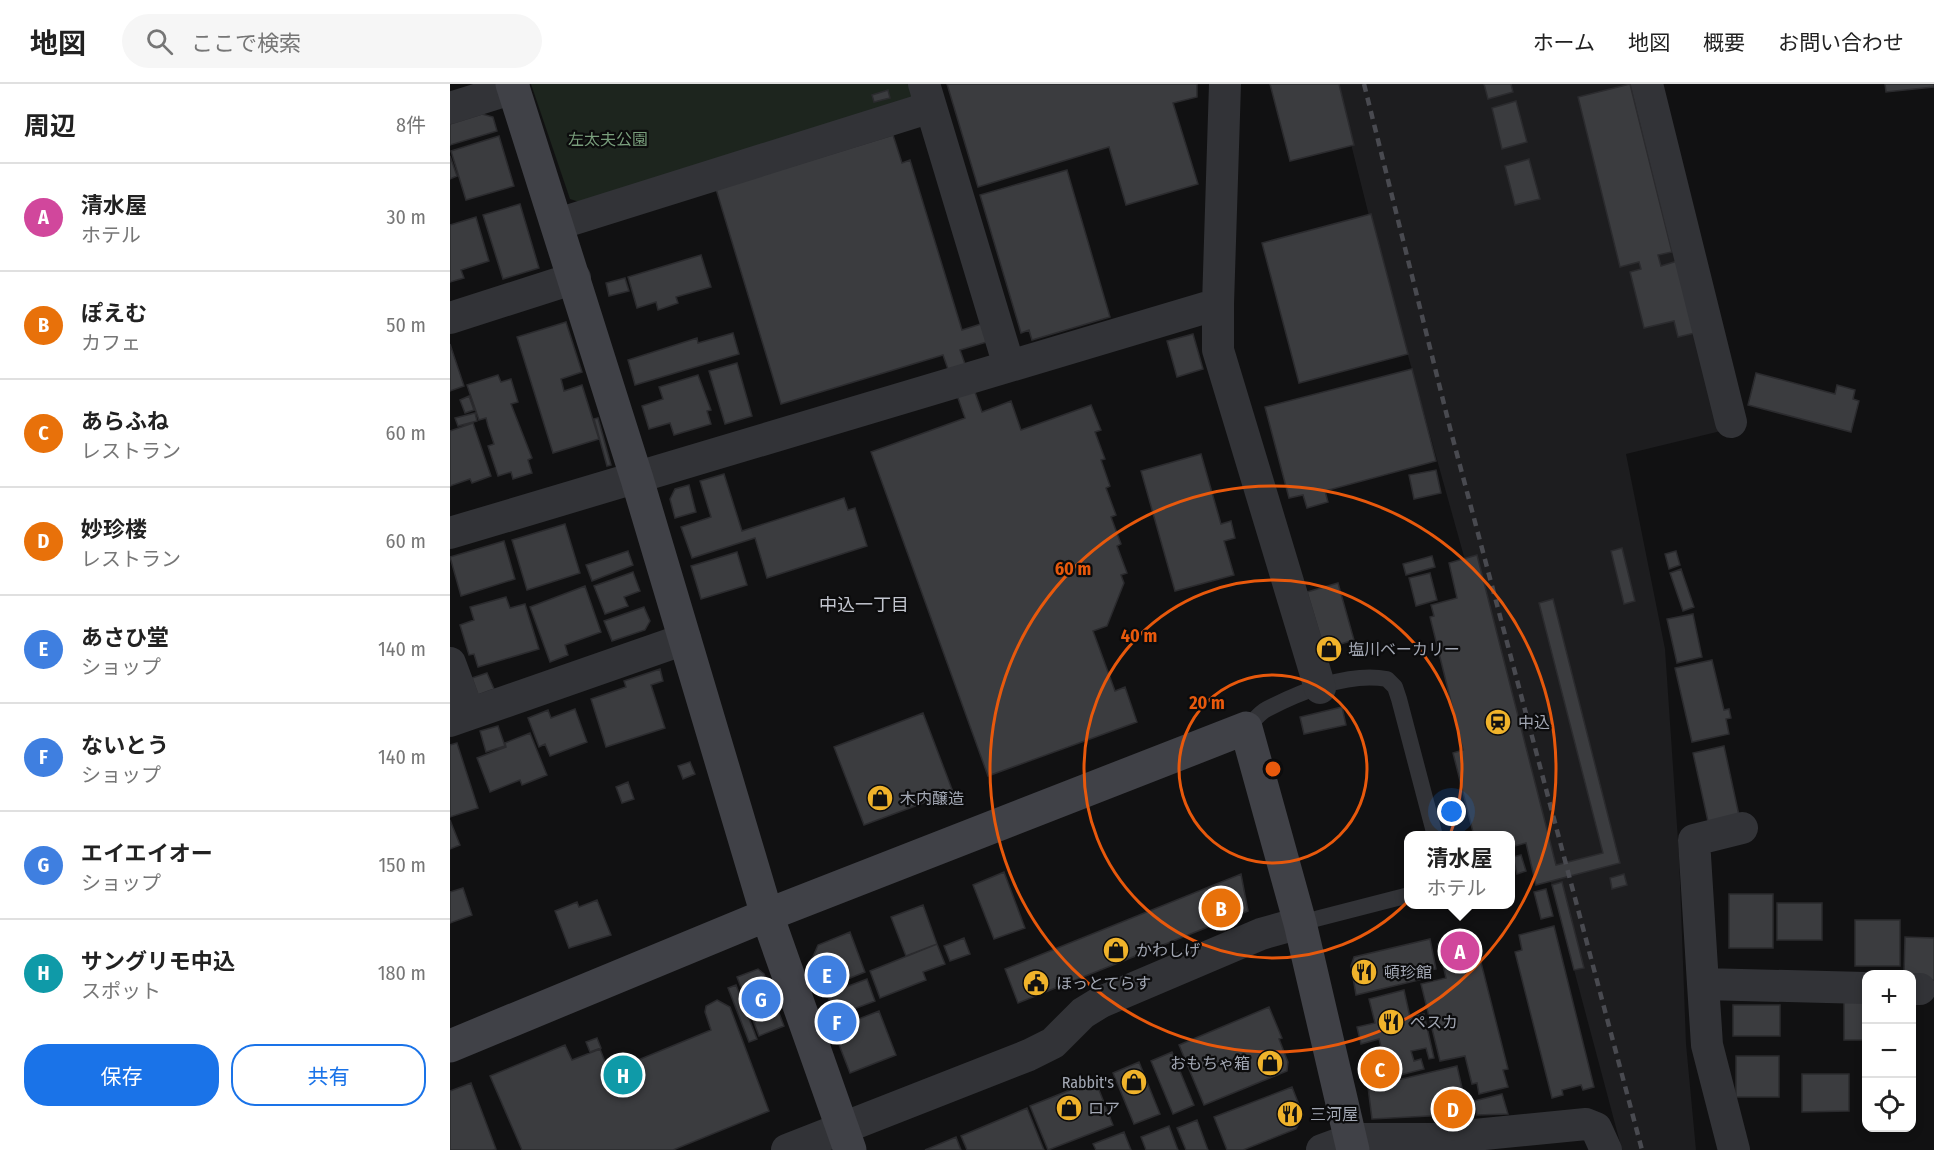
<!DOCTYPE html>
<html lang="ja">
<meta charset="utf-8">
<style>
body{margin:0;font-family:"Fira Sans Condensed","Noto Sans JP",sans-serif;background:#f6f6f6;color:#222}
.controls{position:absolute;right:18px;bottom:18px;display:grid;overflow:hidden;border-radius:12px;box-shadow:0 3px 9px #0003}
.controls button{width:54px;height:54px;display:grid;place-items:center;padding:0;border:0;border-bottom:2px solid #e0e0e0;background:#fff;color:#222;font:30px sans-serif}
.you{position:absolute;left:1002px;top:728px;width:21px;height:21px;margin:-15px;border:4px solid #fff;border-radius:50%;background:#1a73e8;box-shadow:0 0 0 9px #1a73e833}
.badge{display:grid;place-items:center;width:39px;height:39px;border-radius:50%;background:#1a73e8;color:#fff;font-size:20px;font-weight:700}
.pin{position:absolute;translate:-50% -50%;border:3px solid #fff;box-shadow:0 2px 6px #0006}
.popup{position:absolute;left:954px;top:747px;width:111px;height:78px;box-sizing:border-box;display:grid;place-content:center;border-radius:12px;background:#fff;filter:drop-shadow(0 2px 4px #0005);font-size:20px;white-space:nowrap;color:#767676}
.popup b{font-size:22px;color:#222}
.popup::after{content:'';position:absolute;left:50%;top:100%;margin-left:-12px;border:12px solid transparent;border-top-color:#fff}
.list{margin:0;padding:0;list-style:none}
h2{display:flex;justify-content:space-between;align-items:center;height:78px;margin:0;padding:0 24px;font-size:26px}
h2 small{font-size:20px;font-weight:400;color:#767676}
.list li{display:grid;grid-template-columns:39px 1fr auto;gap:18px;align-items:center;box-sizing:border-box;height:108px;padding:0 24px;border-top:2px solid #e0e0e0}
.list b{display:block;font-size:22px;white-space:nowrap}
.list p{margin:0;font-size:20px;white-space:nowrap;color:#767676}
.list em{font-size:20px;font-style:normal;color:#767676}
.actions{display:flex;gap:12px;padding:18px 24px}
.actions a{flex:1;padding:14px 0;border:2px solid #1a73e8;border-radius:24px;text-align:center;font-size:21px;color:#1a73e8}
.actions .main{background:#1a73e8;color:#fff}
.icon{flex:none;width:33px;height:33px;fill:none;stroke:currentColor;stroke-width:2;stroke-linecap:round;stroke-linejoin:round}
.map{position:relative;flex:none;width:1484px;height:1066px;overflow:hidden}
header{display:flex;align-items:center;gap:36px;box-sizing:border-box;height:84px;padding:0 30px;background:#fff;border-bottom:2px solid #e0e0e0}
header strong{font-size:28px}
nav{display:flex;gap:33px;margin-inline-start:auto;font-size:21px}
.search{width:420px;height:54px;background:#f6f6f6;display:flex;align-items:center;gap:15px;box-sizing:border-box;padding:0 21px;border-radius:33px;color:#767676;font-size:22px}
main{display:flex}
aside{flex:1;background:#fff}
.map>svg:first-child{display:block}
.built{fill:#1d1d1f}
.green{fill:#1d251e}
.building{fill:#3b3c3f;stroke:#2b2b2e;stroke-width:1.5}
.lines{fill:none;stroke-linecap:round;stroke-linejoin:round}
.lane{stroke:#323337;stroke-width:16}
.street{stroke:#323337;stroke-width:32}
.secondary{stroke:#404147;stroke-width:33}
.rail{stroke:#494a50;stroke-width:4.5;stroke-dasharray:8 6;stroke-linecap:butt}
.ring{fill:none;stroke:#e8590c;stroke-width:3}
.labels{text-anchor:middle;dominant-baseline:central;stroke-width:4.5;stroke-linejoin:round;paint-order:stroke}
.park-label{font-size:16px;fill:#799e7c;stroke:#0c0c0d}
.poi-label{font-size:16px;fill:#a2a7b3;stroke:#0c0c0d;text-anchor:start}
.neighbourhood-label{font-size:18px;fill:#c3c6cf;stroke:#0c0c0d}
.centre{fill:#e8590c;stroke:#0c0c0d;stroke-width:3}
.ring-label{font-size:18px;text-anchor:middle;font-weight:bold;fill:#e8590c;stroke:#0c0c0d;stroke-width:4.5;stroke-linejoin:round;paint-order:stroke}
</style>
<header>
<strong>地図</strong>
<div class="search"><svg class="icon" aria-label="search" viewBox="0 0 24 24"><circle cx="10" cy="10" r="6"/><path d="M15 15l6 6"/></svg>ここで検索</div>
<nav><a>ホーム</a><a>地図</a><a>概要</a><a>お問い合わせ</a></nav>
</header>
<main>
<aside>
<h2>周辺<small>8件</small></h2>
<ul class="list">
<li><span class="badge" style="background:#d1479c">A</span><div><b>清水屋</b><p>ホテル</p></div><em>30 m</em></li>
<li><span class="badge" style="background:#e8710a">B</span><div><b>ぽえむ</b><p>カフェ</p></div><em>50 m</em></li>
<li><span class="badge" style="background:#e8710a">C</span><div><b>あらふね</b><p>レストラン</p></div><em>60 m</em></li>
<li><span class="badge" style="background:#e8710a">D</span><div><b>妙珍楼</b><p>レストラン</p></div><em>60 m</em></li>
<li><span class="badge" style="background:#3f7fe0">E</span><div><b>あさひ堂</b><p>ショップ</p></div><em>140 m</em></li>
<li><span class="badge" style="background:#3f7fe0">F</span><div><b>ないとう</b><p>ショップ</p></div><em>140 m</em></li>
<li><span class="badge" style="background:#3f7fe0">G</span><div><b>エイエイオー</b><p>ショップ</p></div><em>150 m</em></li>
<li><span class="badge" style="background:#0f9aa8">H</span><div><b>サングリモ中込</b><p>スポット</p></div><em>180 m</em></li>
</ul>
<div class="actions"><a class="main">保存</a><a>共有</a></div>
</aside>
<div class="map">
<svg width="1484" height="1066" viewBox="0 0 1484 1066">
<rect width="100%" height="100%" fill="#111112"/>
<path class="built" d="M886,0H1181L1271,347L1176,370L1215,565L1229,771L1236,960L1246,1066H1172L1013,469L918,128Z"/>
<path class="green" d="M81,0H462L465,8L456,19L136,120L120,115Z"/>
<path class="building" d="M497,0H747V13L723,19L748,100L676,121L659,63L528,103Z
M820,0H889L904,61L840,77Z
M1034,0H1061L1063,8L1038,15Z
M1180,0L1222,168L1208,171L1211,182L1227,177L1245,249L1228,253L1224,237L1194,244L1180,188L1191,185L1189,178L1170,183L1128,13Z
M1435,0H1484V3L1436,8Z
M438,6L440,14L424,18L422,11Z
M1066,17L1077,58L1052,65L1042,24Z
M32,30L43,33L47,47L0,61V40Z
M443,51L452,79L460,76L512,246L534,239L540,257L510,266L532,328L561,317L571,346L641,321L651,346L645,348L655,375L651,376L660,402L656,404L666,431L661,433L671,460L667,462L677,489L671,491L674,499L657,542L643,547L665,607L675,603L687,638L538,692L421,368L515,334L493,271L331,320L266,105Z
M49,52L64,102L16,116L1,67Z
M0,72L7,92L0,95Z
M1079,75L1090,115L1065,121L1055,82Z
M617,86L660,233L582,256L579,246L571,249L530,111Z
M70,120L89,184L53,195L33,131Z
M921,130L958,270L849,299L812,159Z
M26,133L39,177L11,186L14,194L0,198V141Z
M251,171L261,203L226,213L228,219L208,226L206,218L187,224L178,193Z
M175,194L179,207L159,212L156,199Z
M116,238L132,288L111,295L114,307L132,301L149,355L103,369L67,253Z
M283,249L289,270L185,301L178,276L247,254L248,259Z
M743,250L753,285L727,293L717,257Z
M0,260L14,302L0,307Z
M287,279L302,332L275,340L259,287Z
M962,285L986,377L875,407L878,418L857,424L853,411L839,414L815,323Z
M1306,289L1385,310L1387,301L1405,306L1403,315L1409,317L1401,348L1298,321Z
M48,291L51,298L61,295L68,318L61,320L82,374L78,376L82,389L63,395L61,388L48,392L38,362L44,360L38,342L36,334L29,336L17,301Z
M248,291L261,326L257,327L261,340L224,351L220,339L199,345L192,322L213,315L209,303Z
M19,312L24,326L15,329L10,316Z
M25,329L27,337L8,342L5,334Z
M148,334L161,381L157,382L144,335Z
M23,339L41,392L22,399L20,395L0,402V347Z
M751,370L771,440L781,437L785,454L774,457L784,491L725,507L691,387Z
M986,386L991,409L964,415L959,391Z
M274,390L292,447L394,414L398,426L405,424L417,462L317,494L305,454L242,474L231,443L261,433L250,397Z
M239,401L246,428L225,434L220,415L225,405Z
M115,440L130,489L77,506L62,456Z
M54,457L65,495L11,512L0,473Z
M1172,464L1185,517L1174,520L1161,467Z
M178,467L183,481L142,497L136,481Z
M1226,467L1230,481L1219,485L1215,470Z
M287,468L297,501L251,515L241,482Z
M1027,471L1106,781L1153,769L1089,519L1103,515L1170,779L1086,801L1076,759L1061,763V752H1024L1003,669L1013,666L980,533L984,532L981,521L1007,514L999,479Z
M982,472L985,483L956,491L953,480Z
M1231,485L1244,523L1233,527L1220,489Z
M183,488L190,507L174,513L178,522L155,530L144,502Z
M980,489L987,516L966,522L959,494Z
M888,499L904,556L874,565L857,508Z
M135,502L151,548L115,561L118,571L100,578L80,523Z
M56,513L60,524L75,520L89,565L28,583L24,570L19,571L10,541L24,536L20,523Z
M194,523L200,537L195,546L162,557L154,537Z
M1243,530L1252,573L1227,579L1217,535Z
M1262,576L1274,626L1279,625L1281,634L1276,635L1279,650L1242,658L1225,584Z
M210,585L213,597L201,601L215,644L156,663L141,615L176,603L174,597Z
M37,589L44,605L28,611L22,594Z
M892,623L896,641L854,650L850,633Z
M125,625L137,658L100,672L95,660L89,663L78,634L98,626L101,634Z
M473,629L503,708L414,741L384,663Z
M48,642L55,662L36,668L30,647Z
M80,649L97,691L72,701L70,696L40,708L27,674L56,663L55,659Z
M7,659L28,724L0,733V661Z
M1274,662L1290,736L1259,742L1243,669Z
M240,678L245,690L233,695L228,682Z
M178,698L184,715L172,719L166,703Z
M0,736L10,761L0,765Z
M1071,771L1076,787L1067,790L1063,773Z
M554,788L575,844L544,855L523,801Z
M791,790L798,827L568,919L555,885Z
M1174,790L1177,801L1162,805L1160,794Z
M1112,798L1134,884L1124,886L1102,801Z
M13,804L22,831L0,839V808Z
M1096,805L1103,832L1091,835L1084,808Z
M1279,810H1323V864H1279Z
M147,816L161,851L119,864L105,827L127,818L129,823Z
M1327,819H1372V856H1327Z
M473,821L487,860L456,872L441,833Z
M1405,836H1450V882H1405Z
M1104,842L1144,1003L1133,1006L1131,1001L1112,1006L1113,1011L1102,1014L1065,868L1072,866L1069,851Z
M400,848L415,888L373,905L362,875L368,861Z
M1024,851L1058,985L1053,986L1058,1003L1029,1010L1027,999L1022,1000L1015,972L990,977L971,900L996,894L988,860Z
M1455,853L1484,854V896L1462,895V890H1454Z
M514,854L520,870L500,877L494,862Z
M980,855L986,885L971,888L973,895L906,911L901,882L904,873Z
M487,860L495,880L473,888L476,896L430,914L420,887Z
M308,885L314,890L334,942L309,952L287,893Z
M417,895L425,917L385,932L377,910Z
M286,901L307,955L299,958L278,904Z
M954,906L960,933L974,930L984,974L979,975L976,964L961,967L964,977L971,975L974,985L918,999L914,979L934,974L929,955L911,960L907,943L925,939L919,915Z
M1394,912L1416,913V956H1394Z
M267,916L280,923L319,1027L223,1066H72L40,992L115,961L122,976L150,965L159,988L261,946L255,928L256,922Z
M1283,921H1330V952H1283Z
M819,923L832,954L829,955L838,978L837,987L754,1021L729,961Z
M429,927L446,971L400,989L383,945Z
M147,954L151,964L140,968L136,958Z
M722,968L744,1021L723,1030L701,977Z
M1286,972H1329V1013H1286Z
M689,978L710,1030L684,1040L663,989Z
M1007,982L1018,1030L922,1035L918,1003Z
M1352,990H1399V1027L1352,1028Z
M645,996L663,1041L598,1066L580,1022Z
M21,999L46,1065L43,1066H0V1007Z
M842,1003L853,1031L846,1045L793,1066H777L764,1033Z
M1052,1010L1058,1030L1027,1031L1024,1017Z
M577,1024L594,1066H517L511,1052Z
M747,1036L758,1066H736L727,1044Z
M719,1042L728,1066H696L691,1053Z
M674,1048L681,1066H646L643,1060Z
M506,1053L511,1066H475Z"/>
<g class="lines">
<path class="lane" d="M796,644C803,638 809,629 817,625C850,608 899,588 937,595L945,603L949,615L985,752
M850,839L959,811"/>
<path class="street" d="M474,0L559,282
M1197,0L1281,338
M0,24L64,4
M108,140L481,23
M768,220L775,0
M0,234L125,194
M0,449L768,220V266L870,604
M0,579L19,630
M0,637L235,555
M1253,900L1244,756L1292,744
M1462,905H1470
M337,1066L579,971L603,959L633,929L651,918L811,850L850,839
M872,1066L902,1055H984L1136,1040L1146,1044L1156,1066
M1284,1066L1257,961L1253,900L1416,904"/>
<path class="secondary" d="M62,0L187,395L317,831L400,1066
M0,962L317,831L796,644L850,839L903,1066"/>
<path class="rail" d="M914,0L1000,344L1192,1066"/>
</g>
<g class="ring">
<circle cx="823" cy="685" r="94"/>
<circle cx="823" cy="685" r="189"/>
<circle cx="823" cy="685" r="283"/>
</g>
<defs>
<symbol id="shop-disc" viewBox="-11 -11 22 22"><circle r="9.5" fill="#f0b32b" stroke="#0c0c0d"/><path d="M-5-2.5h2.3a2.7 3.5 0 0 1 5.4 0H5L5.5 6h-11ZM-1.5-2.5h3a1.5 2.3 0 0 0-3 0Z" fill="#111"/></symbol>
<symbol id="station-disc" viewBox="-11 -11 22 22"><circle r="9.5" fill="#f0b32b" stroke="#0c0c0d"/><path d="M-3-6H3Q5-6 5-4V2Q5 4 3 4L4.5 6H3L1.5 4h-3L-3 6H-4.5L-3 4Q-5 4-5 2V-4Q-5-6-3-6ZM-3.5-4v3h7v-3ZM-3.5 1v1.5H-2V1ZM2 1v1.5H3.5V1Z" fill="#111"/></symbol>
<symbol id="restaurant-disc" viewBox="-11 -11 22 22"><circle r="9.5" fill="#f0b32b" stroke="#0c0c0d"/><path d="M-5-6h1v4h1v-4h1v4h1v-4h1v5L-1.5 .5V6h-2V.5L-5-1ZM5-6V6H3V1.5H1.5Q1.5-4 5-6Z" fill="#111"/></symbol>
<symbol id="civic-disc" viewBox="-11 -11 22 22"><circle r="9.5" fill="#f0b32b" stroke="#0c0c0d"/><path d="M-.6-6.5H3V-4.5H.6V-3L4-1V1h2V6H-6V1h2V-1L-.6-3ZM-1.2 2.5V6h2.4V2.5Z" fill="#111"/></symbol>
</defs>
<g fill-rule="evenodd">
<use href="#shop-disc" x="864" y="550" width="30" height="30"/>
<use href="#station-disc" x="1033" y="623" width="30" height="30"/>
<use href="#shop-disc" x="415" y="699" width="30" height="30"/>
<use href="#shop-disc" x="651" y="851" width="30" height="30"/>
<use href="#restaurant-disc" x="899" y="873" width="30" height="30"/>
<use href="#civic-disc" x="571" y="884" width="30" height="30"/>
<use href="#restaurant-disc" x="926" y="923" width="30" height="30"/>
<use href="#shop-disc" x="805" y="964" width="30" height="30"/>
<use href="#shop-disc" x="669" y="983" width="30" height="30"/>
<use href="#shop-disc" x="604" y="1009" width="30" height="30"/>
<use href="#restaurant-disc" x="825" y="1015" width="30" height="30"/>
</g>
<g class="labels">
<g class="park-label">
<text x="158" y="55">左太夫公園</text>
</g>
<g class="poi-label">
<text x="898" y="565">塩川ベーカリー</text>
<text x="1068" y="638">中込</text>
<text x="450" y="714">木内醸造</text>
<text x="686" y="866">かわしげ</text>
<text x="934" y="888">頓珍館</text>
<text x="606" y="899">ほっとてらす</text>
<text x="960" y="938">ペスカ</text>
<text x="800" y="979" text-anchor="end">おもちゃ箱</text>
<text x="664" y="998" text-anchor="end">Rabbit's</text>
<text x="638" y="1024">ロア</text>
<text x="860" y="1030">三河屋</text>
</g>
<g class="neighbourhood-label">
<text x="414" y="521">中込一丁目</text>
</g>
</g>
<circle cx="823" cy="685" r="9" class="centre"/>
<g class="ring-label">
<text x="623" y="491">60 m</text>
<text x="689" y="558">40 m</text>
<text x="757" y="625">20 m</text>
</g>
</svg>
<div class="controls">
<button>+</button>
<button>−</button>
<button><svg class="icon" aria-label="locate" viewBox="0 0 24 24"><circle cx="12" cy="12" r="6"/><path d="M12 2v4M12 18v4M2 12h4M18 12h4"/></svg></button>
</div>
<div class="you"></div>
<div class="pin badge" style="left:1010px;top:867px;background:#d1479c">A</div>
<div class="popup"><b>清水屋</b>ホテル</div>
<div class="pin badge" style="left:771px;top:824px;background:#e8710a">B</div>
<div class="pin badge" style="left:930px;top:985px;background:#e8710a">C</div>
<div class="pin badge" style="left:1003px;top:1025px;background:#e8710a">D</div>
<div class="pin badge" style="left:377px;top:891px;background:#3f7fe0">E</div>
<div class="pin badge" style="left:387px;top:938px;background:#3f7fe0">F</div>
<div class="pin badge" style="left:311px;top:915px;background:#3f7fe0">G</div>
<div class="pin badge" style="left:173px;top:991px;background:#0f9aa8">H</div>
</div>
</main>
